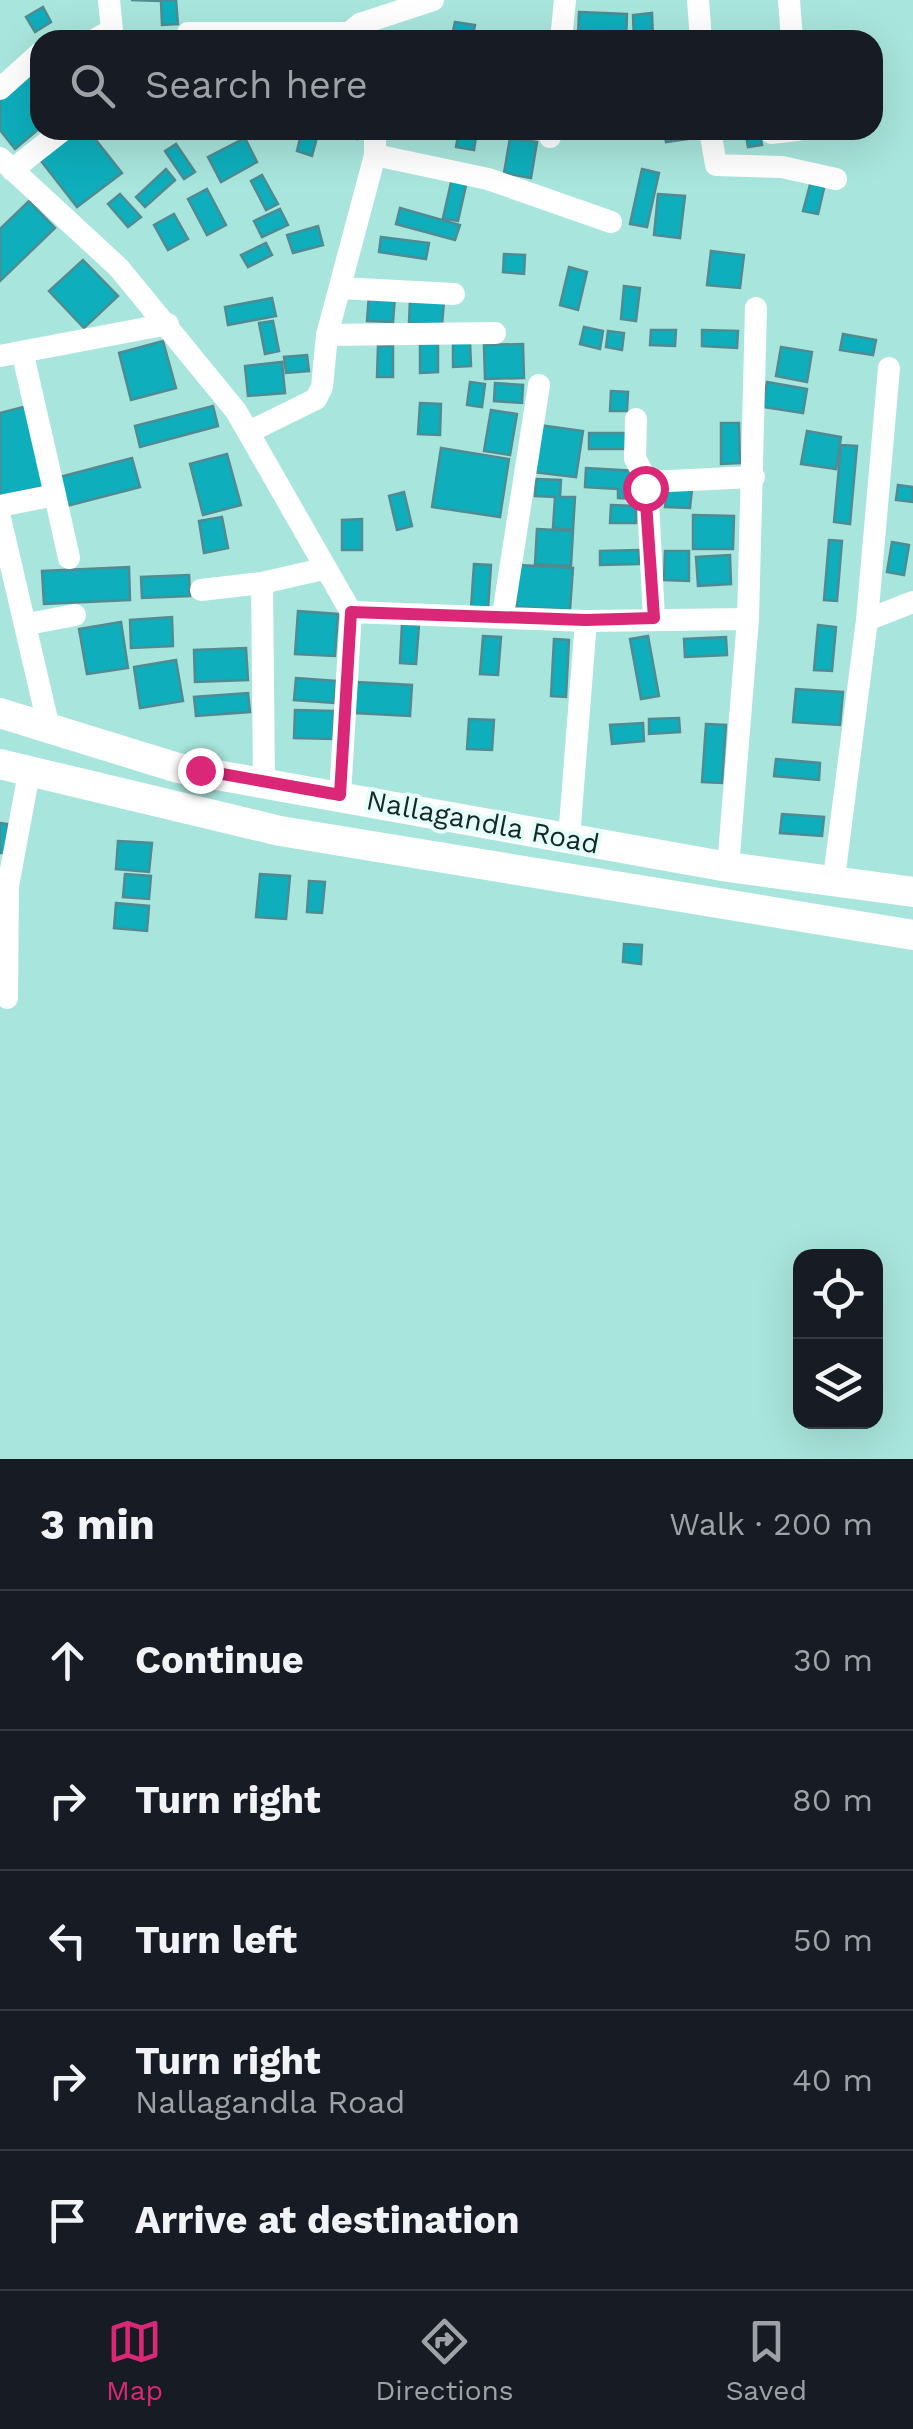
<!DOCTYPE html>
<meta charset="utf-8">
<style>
body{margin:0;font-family:"Work Sans",sans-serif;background:#242831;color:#f1f3f6}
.controls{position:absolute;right:30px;bottom:30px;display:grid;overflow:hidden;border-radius:20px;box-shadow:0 10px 40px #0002}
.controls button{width:90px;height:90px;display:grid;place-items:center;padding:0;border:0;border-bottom:2px solid #363941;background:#171b24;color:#f1f3f6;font:50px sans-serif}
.stop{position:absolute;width:30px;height:30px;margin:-22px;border:8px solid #db2777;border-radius:50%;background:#fff}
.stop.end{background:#db2777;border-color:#fff;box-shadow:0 2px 10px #0008}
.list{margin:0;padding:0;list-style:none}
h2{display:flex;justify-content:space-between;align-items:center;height:130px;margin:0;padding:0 40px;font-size:42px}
h2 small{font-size:32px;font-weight:400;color:#9ea1a6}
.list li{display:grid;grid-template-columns:65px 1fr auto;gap:30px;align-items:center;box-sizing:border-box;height:140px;padding:0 40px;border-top:2px solid #363941}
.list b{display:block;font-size:38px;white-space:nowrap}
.list p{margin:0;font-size:32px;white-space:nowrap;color:#9ea1a6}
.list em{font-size:32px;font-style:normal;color:#9ea1a6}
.icon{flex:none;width:55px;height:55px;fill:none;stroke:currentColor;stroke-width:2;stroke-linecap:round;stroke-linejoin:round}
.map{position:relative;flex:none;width:913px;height:1459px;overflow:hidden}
.search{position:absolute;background:#171b24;box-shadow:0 10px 40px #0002;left:30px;right:30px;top:30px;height:110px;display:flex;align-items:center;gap:25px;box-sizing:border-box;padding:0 35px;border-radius:30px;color:#9ea1a6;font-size:38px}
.sheet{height:830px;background:#171b24}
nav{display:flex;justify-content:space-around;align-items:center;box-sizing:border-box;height:140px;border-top:2px solid #363941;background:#171b24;font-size:28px;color:#9ea1a6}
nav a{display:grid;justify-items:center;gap:5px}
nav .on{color:#db2777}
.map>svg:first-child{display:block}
.building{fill:#0eaebc;stroke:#4f8b92;stroke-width:2.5}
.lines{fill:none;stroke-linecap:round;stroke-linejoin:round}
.minor{stroke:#fff;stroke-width:22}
.secondary{stroke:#fff;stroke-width:30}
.route{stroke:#db2777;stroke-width:12}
.labels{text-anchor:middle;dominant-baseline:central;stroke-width:8;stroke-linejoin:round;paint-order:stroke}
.street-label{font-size:28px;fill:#112a27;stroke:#e6fefa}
</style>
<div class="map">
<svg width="913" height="1459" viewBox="0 0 913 1459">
<rect width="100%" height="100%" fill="#a8e5dc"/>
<path class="building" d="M131,0H176L178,24L162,25L161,1Z
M43,7L51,22L35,32L26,17Z
M579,12L627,14L626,40L578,38Z
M652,13L653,40H634L633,15Z
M455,22L475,25L472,40H451Z
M39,68L40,128L15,149L0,130V99Z
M74,130H88L122,173L77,207L38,157Z
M302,130H319L312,156L297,151Z
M327,130H360L357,139Z
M459,130H477L474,150L456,147Z
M664,130H701L702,137L666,142Z
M745,130H759L762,145L748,147Z
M245,138L257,162L221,182L208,157Z
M510,138L537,142L531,178L504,173Z
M176,144L195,172L184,179L165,151Z
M166,169L175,180L145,207L136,197Z
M642,169L659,173L647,227L630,224Z
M262,175L278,204L266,210L251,181Z
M452,178L467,181L458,221L443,218Z
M811,181L825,184L818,214L803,211Z
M207,189L226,225L207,235L188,199Z
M120,194L141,217L128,227L108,204Z
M658,194L685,196L680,238L654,235Z
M29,201L55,228L0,281V229Z
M400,208L460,225L455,240L396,224Z
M280,209L288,225L262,237L254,221Z
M174,214L188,239L168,250L154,225Z
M318,226L323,245L293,253L287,235Z
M381,237L429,243L426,259L379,252Z
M266,243L272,255L248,267L241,255Z
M711,251L744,255L740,288L707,285Z
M504,254L525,255L524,274L503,272Z
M83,260L118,296L84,328L49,291Z
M569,267L587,272L578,310L560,305Z
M624,286L640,288L636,321L621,319Z
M369,294L395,296L393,322L367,321Z
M272,298L276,316L228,325L225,307Z
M410,299L444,301L442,325L409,323Z
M273,321L279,351L265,354L259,323Z
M584,327L603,331L600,349L580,344Z
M651,330H676L675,346L650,345Z
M702,330L738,331L737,348L702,346Z
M608,331L624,333L622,350L606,347Z
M843,334L876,340L873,355L840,350Z
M420,340H438V372L420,373Z
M163,341L176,388L131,400L119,353Z
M470,341L471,366L453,367V342Z
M523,344L524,378L485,379L484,345Z
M378,346H393V377H377Z
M781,347L812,352L807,382L776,376Z
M307,355L309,371L286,373L284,357Z
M282,362L285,393L248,396L245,366Z
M470,382L485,384L482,407L467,405Z
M767,382L807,389L803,413L763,407Z
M495,383L523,385L522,403L494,401Z
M611,391L628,392L627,411H610Z
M420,403L441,404L440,435L418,434Z
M27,406L46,486L0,497V413Z
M213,406L218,426L140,447L135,426Z
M491,410L517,414L510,455L484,451Z
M721,423H739L740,463L721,464Z
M539,425L583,431L576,477L532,472Z
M807,431L841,437L836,469L801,464Z
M589,433H627L626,449H589Z
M841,445L857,446L850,524L834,522Z
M441,448L509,459L500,517L432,507Z
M227,454L241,505L203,515L190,464Z
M132,458L140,487L67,506L60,477Z
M586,468L637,471L636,499L618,498V489L585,487Z
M536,479L561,480L560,497H575L573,530L553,528L555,497L535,496Z
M898,485L913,487V502L896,500Z
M667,488L692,489L690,508L665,507Z
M404,492L412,526L397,530L389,496Z
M611,505L636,506V523H610Z
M693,515L734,516L733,549H693Z
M222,517L228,548L204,553L199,521Z
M362,519V550H342V520Z
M537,529L573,531L571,566L535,564Z
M829,540L842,541L837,601L824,600Z
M892,542L909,545L904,575L887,572Z
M639,550V564L600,565V551Z
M665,551H689V581L664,580Z
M730,555L731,584L698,586L696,557Z
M474,564L491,565L488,609L471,608Z
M518,565L573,568L570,610L516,607Z
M129,567L130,600L44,604L42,571Z
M189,575L190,596L142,598L141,577Z
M298,611L338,614L335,656L295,654Z
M172,617L173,646L131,648L130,620Z
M121,622L128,668L87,674L79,629Z
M402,624L419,625L416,664L400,663Z
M818,625L836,627L832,671L814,670Z
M483,636L501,637L498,675L480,674Z
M648,636L659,696L641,699L630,639Z
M726,637L727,655L685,657L684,639Z
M554,639L569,640L566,697L551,696Z
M246,648L248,680L195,682L194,650Z
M176,660L183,701L140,708L134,667Z
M296,678L336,681L334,703L294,700Z
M356,682L412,685L410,716L354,713Z
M796,689L843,692L840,725L793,722Z
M248,693L250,712L196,716L194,697Z
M295,710L334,711L333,739L294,738Z
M679,718L680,732L649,734V719Z
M469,719L494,720L492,750L467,749Z
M643,723L644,741L612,744L610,725Z
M706,724L726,725L722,783L702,782Z
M776,759L820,763L819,780L774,776Z
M782,814L824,817L822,836L780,833Z
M0,823L8,824L5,853H0Z
M118,841L152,843L149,872L116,869Z
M125,874L151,876L149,899L123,897Z
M260,874L290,876L286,919L256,917Z
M309,881L325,882L322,913L307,912Z
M116,903L149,906L147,931L114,928Z
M624,944L642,945L641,964L623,962Z"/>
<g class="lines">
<path class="minor" d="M698,0L701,40
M789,0L792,40
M188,33H349
M94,40L112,30L109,0
M341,40L360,24L433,0
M561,40L565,0
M0,89L40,53
M710,130L716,165L782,167L836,179
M771,133L798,130
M550,137V130
M375,155L488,179L611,222
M0,158L119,268L236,411L351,612L340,795
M12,170L63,130
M340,288L454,294
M327,335L495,333
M23,355L55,495
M0,356L168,324
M636,419L635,458L647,482
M249,432L316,399L322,387L327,335L375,155V130
M0,506L55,495L69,558
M0,518L49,728
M201,590L262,583
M351,612L586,621L748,619
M503,615L539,385
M654,618L647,482L754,477
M867,620L913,602
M28,624L75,615
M264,781L262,583L323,569
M569,838L586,621
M728,867L748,619L756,308
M834,878L867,620L889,368
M7,998L8,886L29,773"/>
<path class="secondary" d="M0,713L178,768L728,867L913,892
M0,764L280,831L913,935"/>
</g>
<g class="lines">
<path class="route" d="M200,770L340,795L351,612L586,620L654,618L645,488"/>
</g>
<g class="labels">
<g class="street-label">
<text transform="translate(483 822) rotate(11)">Nallagandla Road</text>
</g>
</g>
</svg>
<div class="controls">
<button><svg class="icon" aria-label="locate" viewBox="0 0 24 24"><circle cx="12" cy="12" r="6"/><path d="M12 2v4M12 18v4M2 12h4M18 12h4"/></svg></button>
<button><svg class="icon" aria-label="layers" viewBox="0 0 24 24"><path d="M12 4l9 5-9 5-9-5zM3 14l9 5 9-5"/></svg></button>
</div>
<div class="stop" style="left:645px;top:488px"></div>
<div class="stop end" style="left:200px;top:770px"></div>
<div class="search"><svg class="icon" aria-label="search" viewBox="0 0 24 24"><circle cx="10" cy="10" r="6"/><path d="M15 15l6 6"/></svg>Search here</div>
</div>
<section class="sheet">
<h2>3 min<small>Walk · 200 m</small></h2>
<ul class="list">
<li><svg class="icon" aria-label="ahead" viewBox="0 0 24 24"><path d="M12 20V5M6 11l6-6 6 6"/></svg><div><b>Continue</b></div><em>30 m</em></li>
<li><svg class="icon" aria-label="right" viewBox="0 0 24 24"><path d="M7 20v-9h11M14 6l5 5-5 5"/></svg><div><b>Turn right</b></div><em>80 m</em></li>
<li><svg class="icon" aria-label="left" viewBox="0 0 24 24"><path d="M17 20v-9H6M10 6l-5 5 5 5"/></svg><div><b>Turn left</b></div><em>50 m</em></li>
<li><svg class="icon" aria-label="right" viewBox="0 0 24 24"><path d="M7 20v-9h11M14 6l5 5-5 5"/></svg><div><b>Turn right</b><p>Nallagandla Road</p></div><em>40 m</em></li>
<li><svg class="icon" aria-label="arrive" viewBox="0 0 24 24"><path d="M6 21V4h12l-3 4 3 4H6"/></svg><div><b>Arrive at destination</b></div></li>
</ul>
</section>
<nav>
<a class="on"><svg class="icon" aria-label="map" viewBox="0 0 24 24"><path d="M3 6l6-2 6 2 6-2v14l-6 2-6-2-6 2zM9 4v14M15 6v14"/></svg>Map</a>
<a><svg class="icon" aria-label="directions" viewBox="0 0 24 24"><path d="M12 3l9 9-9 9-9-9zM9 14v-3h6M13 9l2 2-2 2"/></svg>Directions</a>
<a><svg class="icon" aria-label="saved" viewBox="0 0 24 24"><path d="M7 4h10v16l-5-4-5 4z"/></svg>Saved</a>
</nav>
